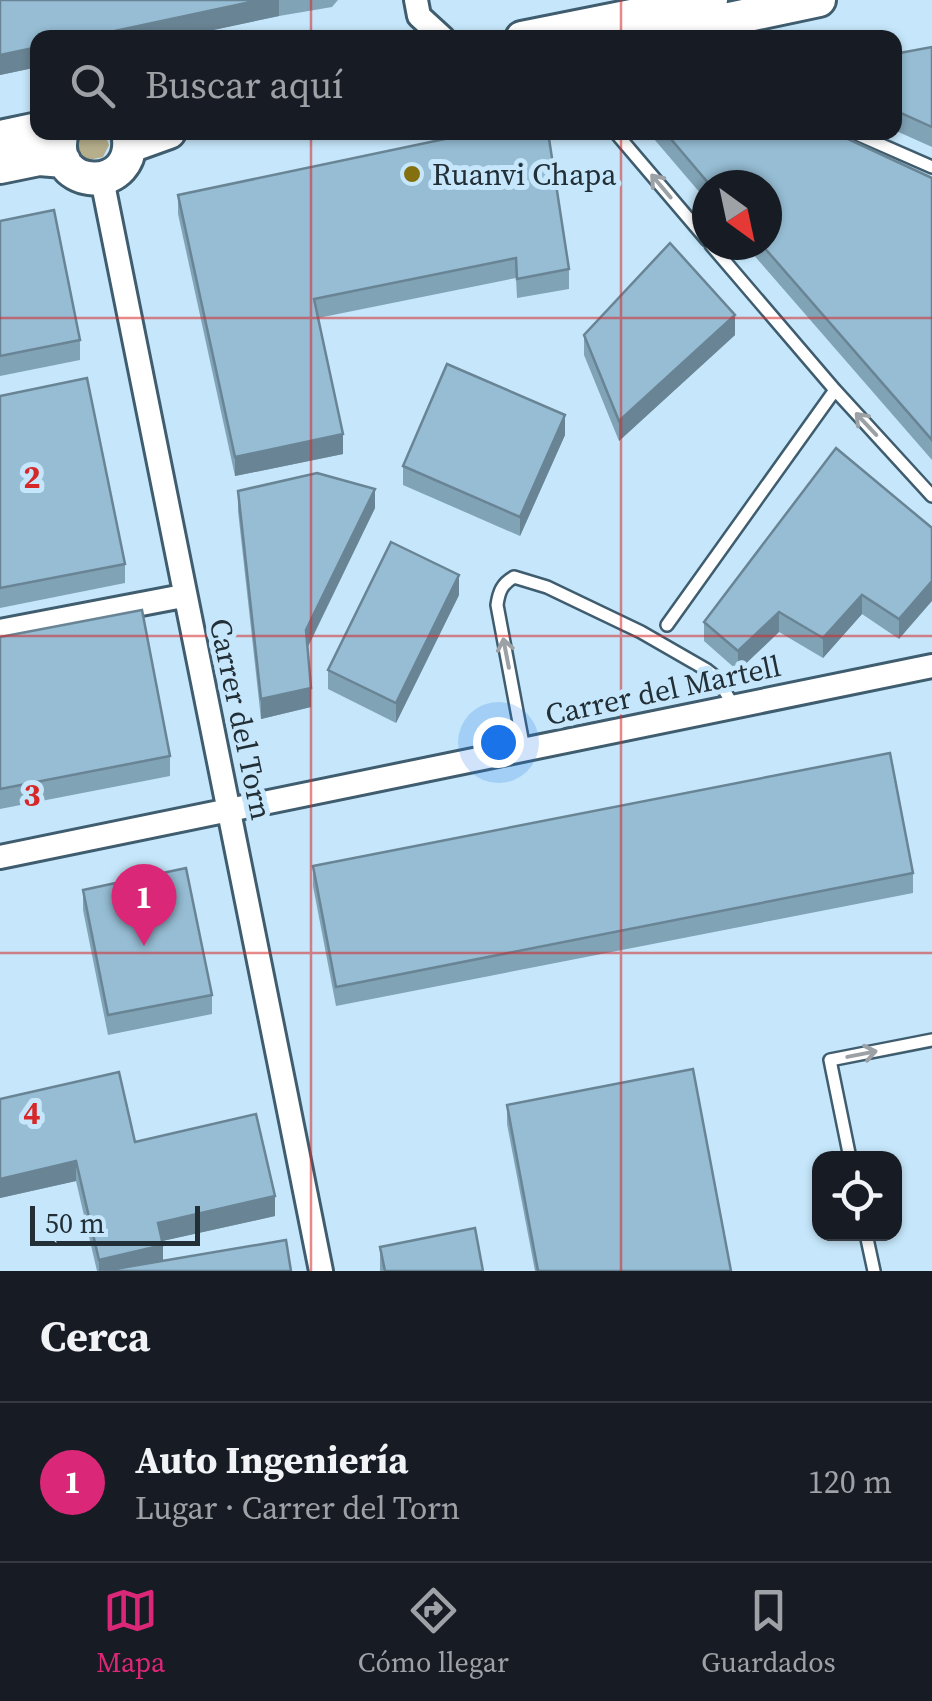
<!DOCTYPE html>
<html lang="es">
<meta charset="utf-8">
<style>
body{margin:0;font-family:"Source Serif 4",serif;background:#242831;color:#f1f3f6}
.controls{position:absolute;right:30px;bottom:30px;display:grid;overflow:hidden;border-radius:20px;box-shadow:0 2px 8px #0004}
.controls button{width:90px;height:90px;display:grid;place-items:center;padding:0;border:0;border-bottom:2px solid #363941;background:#171b24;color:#f1f3f6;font:50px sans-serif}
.compass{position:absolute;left:692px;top:170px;width:90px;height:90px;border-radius:50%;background:#171b24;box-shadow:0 2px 8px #0004;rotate:147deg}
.scale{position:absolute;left:30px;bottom:25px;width:170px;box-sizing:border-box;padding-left:10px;border:5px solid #222f36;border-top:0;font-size:28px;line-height:35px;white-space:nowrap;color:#222f36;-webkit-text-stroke:8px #c6e7fb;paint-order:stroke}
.you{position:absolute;left:498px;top:742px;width:35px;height:35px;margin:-25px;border:8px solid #fff;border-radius:50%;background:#1a73e8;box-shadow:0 0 0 15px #1a73e833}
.badge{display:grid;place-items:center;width:65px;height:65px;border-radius:50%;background:#db2777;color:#fff;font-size:32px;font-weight:700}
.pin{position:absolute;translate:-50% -82px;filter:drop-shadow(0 2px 5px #0008)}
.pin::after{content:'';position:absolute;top:52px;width:35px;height:30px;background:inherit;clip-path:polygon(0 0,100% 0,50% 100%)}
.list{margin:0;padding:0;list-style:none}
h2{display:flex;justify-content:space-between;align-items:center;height:130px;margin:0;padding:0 40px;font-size:42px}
h2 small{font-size:32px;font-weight:400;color:#9ea1a6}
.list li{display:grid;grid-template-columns:65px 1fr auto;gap:30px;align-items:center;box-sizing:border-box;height:160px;padding:0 40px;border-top:2px solid #363941}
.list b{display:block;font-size:38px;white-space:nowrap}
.list p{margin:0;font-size:32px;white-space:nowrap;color:#9ea1a6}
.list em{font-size:32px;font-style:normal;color:#9ea1a6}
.icon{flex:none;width:55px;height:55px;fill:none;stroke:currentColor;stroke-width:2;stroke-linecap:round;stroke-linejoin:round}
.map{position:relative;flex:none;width:932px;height:1271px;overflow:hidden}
.search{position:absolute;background:#171b24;box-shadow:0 2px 8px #0004;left:30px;right:30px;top:30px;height:110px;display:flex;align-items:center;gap:25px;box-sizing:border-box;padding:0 35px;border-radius:20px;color:#9ea1a6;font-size:38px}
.sheet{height:290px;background:#171b24}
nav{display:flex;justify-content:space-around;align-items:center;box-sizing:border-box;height:140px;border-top:2px solid #363941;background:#171b24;font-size:28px;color:#9ea1a6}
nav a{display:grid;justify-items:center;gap:5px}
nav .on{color:#db2777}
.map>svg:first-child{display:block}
.green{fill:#b7af8c}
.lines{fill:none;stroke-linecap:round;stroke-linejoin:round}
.lane-casing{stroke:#3f5d6e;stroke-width:16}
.street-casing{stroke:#3f5d6e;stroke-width:28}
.secondary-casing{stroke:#3f5d6e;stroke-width:38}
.lane{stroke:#fff;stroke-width:11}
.street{stroke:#fff;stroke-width:22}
.secondary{stroke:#fff;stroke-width:32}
.wall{fill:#81a3b6}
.shaded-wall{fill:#698494}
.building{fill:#96bdd4;stroke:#698494;stroke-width:2.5}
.oneway{stroke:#9ca1a5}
.grid{fill:none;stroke:#d62828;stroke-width:2.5;stroke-opacity:0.55}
.poi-dot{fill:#84700f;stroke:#c6e7fb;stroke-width:4}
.labels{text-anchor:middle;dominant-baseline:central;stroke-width:10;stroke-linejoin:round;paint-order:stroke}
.poi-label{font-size:30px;fill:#222f36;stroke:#c6e7fb;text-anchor:start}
.street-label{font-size:30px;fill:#222f36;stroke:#c6e7fb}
.grid-label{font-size:32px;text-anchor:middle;font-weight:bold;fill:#d62828;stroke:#c6e7fb;stroke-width:10;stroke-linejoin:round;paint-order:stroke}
</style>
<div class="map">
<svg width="932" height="1271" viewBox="0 0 932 1271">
<rect width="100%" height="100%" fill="#c6e7fb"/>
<path class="green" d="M104,132L109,145L103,157L89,160L82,156L76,144L82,133Z"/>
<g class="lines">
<defs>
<path id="lane" d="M615,132L707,240
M852,132L932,167
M711,245L835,390L932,496
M667,625L835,390
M524,749L497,605C499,591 502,584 514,577L547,587L641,632L707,670L717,678L733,705
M850,1158L830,1060L932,1040
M866,1234L874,1271"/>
<path id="street" d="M416,0L419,16L443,38
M102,179C173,544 249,907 321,1271
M0,631L183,596
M0,857C311,796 621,727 932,666"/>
<path id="secondary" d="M522,38L711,0
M640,38L819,0
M62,132C45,192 141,196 128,132
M0,137L38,129
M130,146L169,132
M0,167L39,159L64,161"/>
</defs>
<use href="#lane" class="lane-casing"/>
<use href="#street" class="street-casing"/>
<use href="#secondary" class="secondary-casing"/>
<use href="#lane" class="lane"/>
<use href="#street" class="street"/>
<use href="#secondary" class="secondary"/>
</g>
<path class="wall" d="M0,0H338L332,7L279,16L0,75Z
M932,47V147L894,130V54Z
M648,132H833L932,178V460L745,245H767V185H707V201Z
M178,195L569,269V289L517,298L516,278L318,318L343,454L235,476L178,214Z
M0,221L80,340V360L0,376Z
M584,335H735L619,441L584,355Z
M0,396L125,564V583L0,608Z
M565,435L520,536L403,485V466Z
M238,491L375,508L308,647L311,707L261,719L238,511Z
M932,528L899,639L862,614L823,658L779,632L738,671L704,641V622Z
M459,595L396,723L328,689V670Z
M0,637L170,756V776L0,809Z
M313,866L913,873V893L336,1006L313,886Z
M83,890L212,995V1014L108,1035L83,910Z
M0,1099L135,1142L275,1216L162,1241L163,1261L291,1271H97L76,1181L0,1198Z
M507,1105L731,1271H535L507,1124Z
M380,1247L483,1271H380Z"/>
<path class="shaded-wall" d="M260,0H279V16L176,38H82Z
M38,47V67L0,75V55Z
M735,315V335L619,441V421Z
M565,415V435L520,536V517Z
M343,434V454L235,476V457Z
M375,489V508L306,650V630Z
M459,575V595L396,723V703Z
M932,581V601L899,639V619Z
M862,595V614L823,658V638Z
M779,612V632L738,671V651Z
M311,688V707L261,719V699Z
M76,1161V1181L0,1198V1179Z
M275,1196V1216L158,1242V1223Z
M163,1245V1265L99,1271V1260Z"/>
<path class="building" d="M0,0H260L82,38H38V47L0,55Z
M932,47V127L894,110V54Z
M478,132H548L569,269L517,279L516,258L314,299L343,434L235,457L178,195Z
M665,132H833L932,178V440L762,245H767V185H710Z
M54,210L80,340L0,356V221Z
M670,243L735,315L619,421L584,335Z
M447,364L565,415L520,517L403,466Z
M87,378L125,564L0,588V396Z
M836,448L932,528V581L899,619L862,595L823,638L779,612L738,651L704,622Z
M317,473L375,489L306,630L311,688L261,699L238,491Z
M391,542L459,575L396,703L328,670Z
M142,610L170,756L0,789V637Z
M890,753L913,873L336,987L313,866Z
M186,868L212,995L108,1015L83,890Z
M693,1069L731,1271H538L507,1105Z
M119,1072L135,1142L256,1114L275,1196L158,1223L163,1245L99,1260L76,1161L0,1179V1099Z
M475,1228L483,1271H385L380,1247Z
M286,1240L291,1271H103Z"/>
<defs><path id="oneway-shaft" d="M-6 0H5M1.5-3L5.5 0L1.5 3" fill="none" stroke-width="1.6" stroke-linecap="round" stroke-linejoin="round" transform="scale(2.5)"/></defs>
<g class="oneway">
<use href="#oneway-shaft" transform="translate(661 186) rotate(-130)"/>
<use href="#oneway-shaft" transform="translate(866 424) rotate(-133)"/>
<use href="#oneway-shaft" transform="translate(506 653) rotate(-101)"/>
<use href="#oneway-shaft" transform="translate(862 1054) rotate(-11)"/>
</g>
<path class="grid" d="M311,0V38M621,0V38M311,132V1271M621,132V1271M0,318H932M0,636H932M0,953H932"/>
<circle class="poi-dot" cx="412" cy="174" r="10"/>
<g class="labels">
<g class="poi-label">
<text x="432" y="174">Ruanvi Chapa</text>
</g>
<g class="street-label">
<text transform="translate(663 690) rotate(-12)">Carrer del Martell</text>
<text transform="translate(241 719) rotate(78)">Carrer del Torn</text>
</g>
</g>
<g class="grid-label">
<text x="32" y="488">2</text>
<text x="32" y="806">3</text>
<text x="32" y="1124">4</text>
</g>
</svg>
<div class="controls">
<button><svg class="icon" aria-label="locate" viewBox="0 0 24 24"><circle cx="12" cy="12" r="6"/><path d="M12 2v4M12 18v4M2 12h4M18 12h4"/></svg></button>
</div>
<svg class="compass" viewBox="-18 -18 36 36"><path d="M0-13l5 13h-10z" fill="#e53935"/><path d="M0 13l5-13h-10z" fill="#9ea1a6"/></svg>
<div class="scale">50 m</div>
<div class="you"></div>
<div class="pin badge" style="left:144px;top:946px">1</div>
<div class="search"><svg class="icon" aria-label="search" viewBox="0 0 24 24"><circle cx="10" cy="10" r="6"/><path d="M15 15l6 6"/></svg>Buscar aquí</div>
</div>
<section class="sheet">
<h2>Cerca<small></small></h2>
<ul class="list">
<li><span class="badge">1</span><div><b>Auto Ingeniería</b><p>Lugar · Carrer del Torn</p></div><em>120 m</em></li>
</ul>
</section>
<nav>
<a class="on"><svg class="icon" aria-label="map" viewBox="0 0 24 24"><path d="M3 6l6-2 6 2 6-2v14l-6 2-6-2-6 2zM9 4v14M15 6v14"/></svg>Mapa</a>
<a><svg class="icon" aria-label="directions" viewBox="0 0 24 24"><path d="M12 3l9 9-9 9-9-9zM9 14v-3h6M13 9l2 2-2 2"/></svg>Cómo llegar</a>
<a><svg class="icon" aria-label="saved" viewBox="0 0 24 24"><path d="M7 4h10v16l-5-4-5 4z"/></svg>Guardados</a>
</nav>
